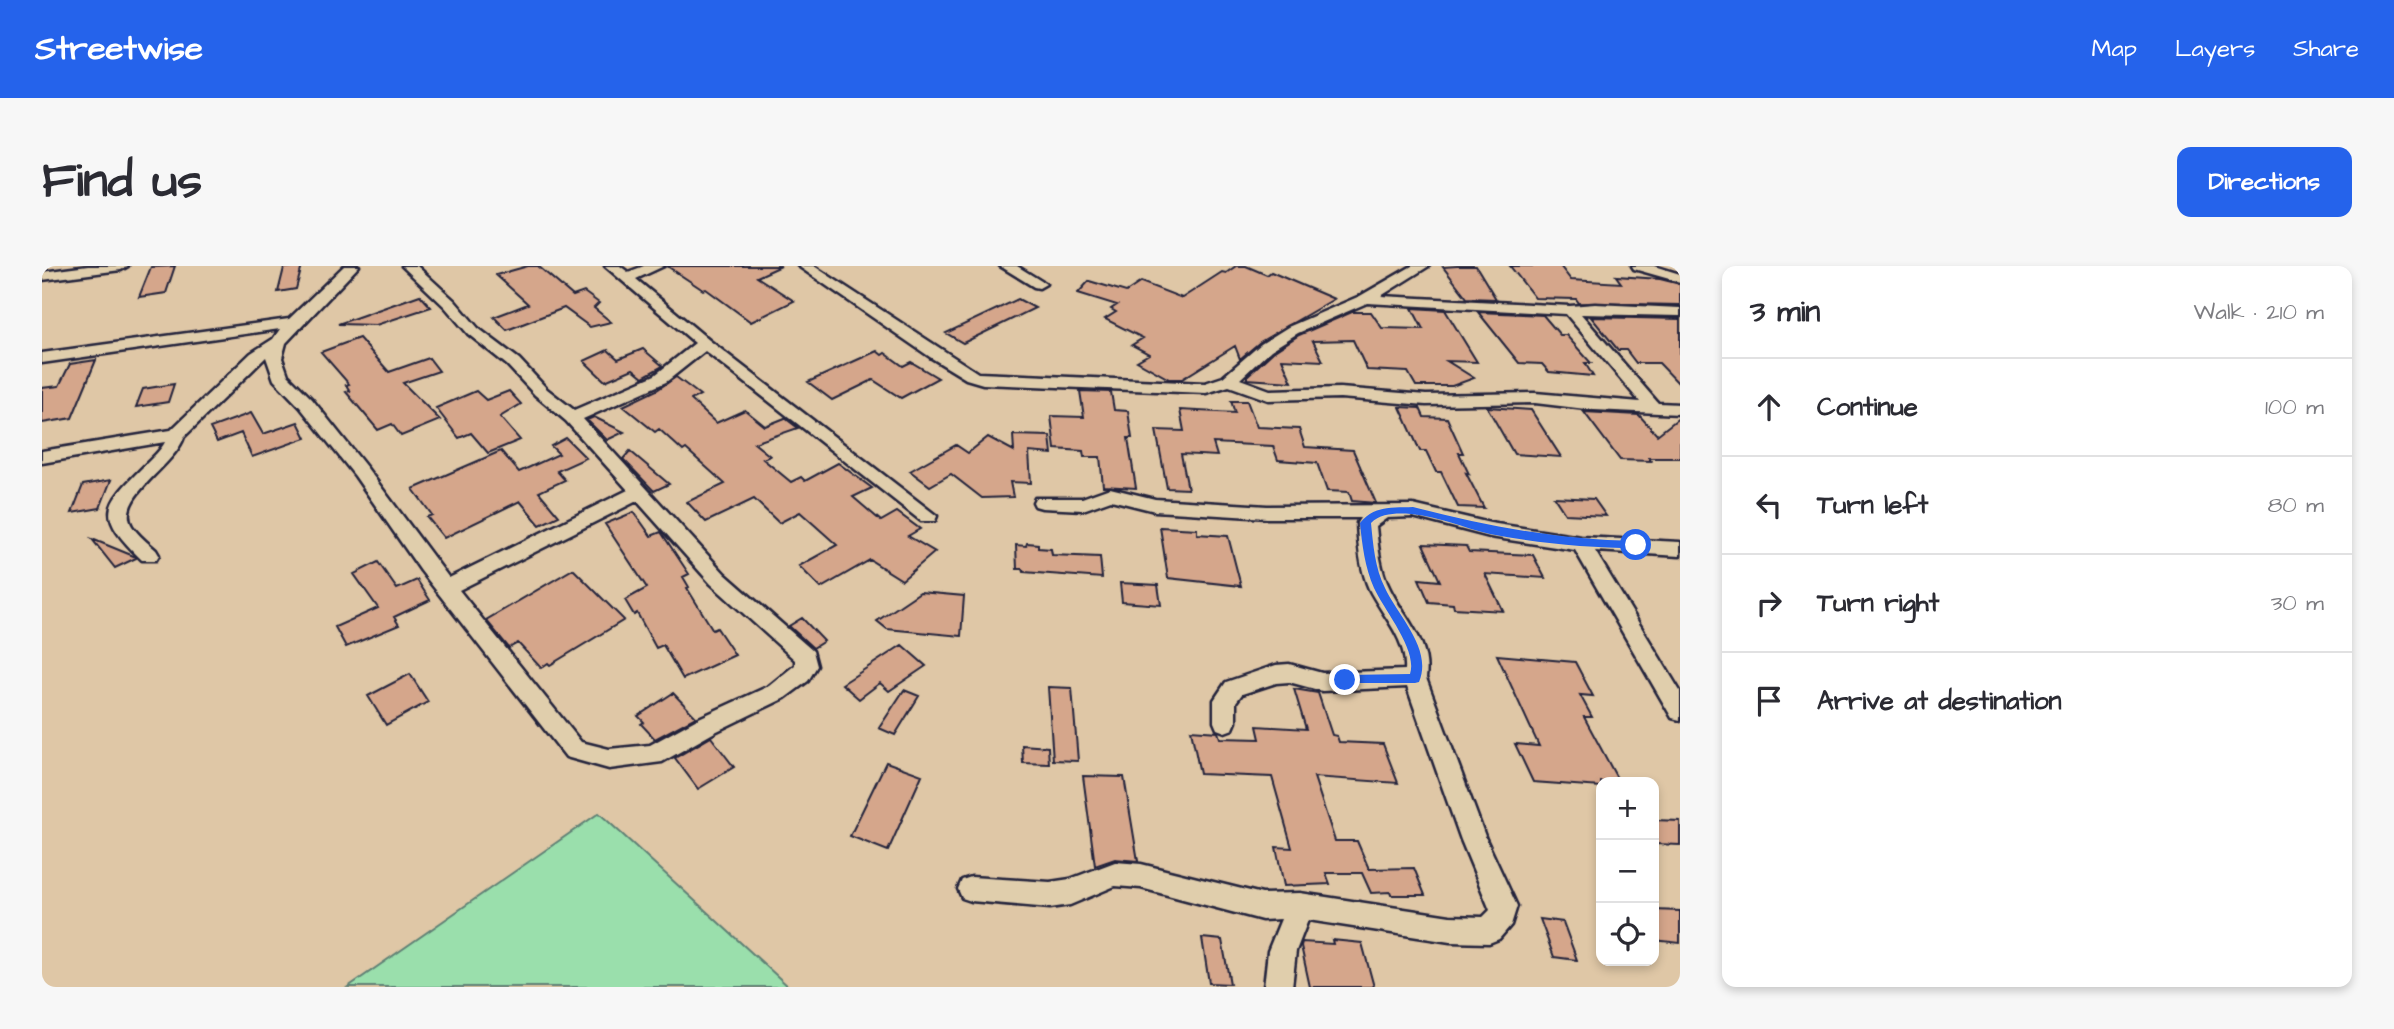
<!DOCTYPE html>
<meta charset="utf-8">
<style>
body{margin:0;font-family:"Architects Daughter",sans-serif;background:#f7f7f7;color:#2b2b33}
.controls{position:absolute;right:21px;bottom:21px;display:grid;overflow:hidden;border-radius:14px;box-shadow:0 4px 10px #0003}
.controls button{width:63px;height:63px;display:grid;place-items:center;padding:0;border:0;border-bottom:2px solid #e1e1e2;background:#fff;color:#2b2b33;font:35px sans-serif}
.stop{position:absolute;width:21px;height:21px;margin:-16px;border:5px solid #2563eb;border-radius:50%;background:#fff}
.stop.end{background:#2563eb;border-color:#fff;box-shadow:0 2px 7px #0008}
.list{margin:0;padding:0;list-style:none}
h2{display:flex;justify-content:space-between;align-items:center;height:91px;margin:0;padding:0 28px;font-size:30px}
h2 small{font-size:23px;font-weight:400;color:#7c7c81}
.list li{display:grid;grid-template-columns:46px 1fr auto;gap:21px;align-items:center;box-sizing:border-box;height:98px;padding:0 28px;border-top:2px solid #e1e1e2}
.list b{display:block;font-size:26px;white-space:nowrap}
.list em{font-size:23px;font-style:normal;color:#7c7c81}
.icon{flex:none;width:38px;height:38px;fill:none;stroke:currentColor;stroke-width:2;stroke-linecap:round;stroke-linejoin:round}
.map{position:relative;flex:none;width:1638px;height:721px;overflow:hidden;border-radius:14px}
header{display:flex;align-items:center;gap:42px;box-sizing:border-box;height:98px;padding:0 35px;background:#2563eb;color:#fff}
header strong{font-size:33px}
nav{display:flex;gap:38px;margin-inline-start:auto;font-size:24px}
.intro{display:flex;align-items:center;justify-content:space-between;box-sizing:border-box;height:168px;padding:0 42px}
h1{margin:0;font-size:49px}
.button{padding:18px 32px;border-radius:14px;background:#2563eb;color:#fff;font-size:24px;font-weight:700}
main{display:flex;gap:42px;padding:0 42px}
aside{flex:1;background:#fff;border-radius:14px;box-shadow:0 4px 10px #0003}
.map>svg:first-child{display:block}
.green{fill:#9adfac;stroke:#5e8074;stroke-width:2}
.building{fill:#d5a68b;stroke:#22223b;stroke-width:2}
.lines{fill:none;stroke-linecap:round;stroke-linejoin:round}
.minor-casing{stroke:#22223b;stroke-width:5}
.minor{fill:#e0ceac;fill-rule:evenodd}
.route{fill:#2563eb}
</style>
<header>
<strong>Streetwise</strong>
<nav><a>Map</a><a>Layers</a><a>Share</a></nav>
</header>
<div class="intro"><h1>Find us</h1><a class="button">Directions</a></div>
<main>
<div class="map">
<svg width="1638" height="721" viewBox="0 0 1638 721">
<rect width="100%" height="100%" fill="#dfc7a6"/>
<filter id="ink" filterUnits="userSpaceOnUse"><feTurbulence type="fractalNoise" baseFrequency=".0143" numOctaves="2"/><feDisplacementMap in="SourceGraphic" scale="14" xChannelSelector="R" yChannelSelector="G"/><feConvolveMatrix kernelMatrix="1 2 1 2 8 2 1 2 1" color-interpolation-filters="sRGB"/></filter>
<g filter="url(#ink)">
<path class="green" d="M557,547L747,721H306Z"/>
<path class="building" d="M133,0L124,27L97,31L109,1Z
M260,0L254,23L236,26L242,2Z
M486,0H496L531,30L542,26L557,37L552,42L569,56L548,61L522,42L465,64L452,51L486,38L454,9Z
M625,0H739L715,11L752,35L709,56L664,23L661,24Z
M1194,0H1204L1225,9L1229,6L1292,33L1218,76L1198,93L1193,80L1140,113H1127L1095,95L1107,88L1090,79L1101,72L1063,53L1074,46L1069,43L1075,39L1036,27L1047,15L1084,26L1099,16L1140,32L1180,6L1184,7Z
M1415,0H1434L1454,33L1425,32L1401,1Z
M1468,0H1518L1529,14L1579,17L1574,10L1618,13L1638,18V39L1537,37L1534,33L1493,32Z
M378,29L389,41L334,59L296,58Z
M976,33L993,42L921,77L904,67Z
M1370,42L1403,44L1435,96L1405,95L1432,112L1410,120H1374L1366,106L1325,104L1311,74L1271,75L1281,95L1240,93L1250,116L1205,113V110L1231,86L1257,69L1310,46H1329L1340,62L1381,63Z
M1436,46L1501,49L1518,69H1524L1549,97H1543L1551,110L1507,106L1500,98L1477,97Z
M1549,51L1638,53V119L1617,97H1594L1584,84H1576Z
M317,72L347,106L387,92L397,105L361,117L398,154L359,170L350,158L336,164L304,126L308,125L304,119L307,118L279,86Z
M601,83L621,100L601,111L591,103L563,115L542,95L566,84L576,93Z
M835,85L840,89L843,87L861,100L869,96L896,112L859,132L831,114L790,134L766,116Z
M54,94L30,152L0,157V122L17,120L28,98Z
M634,111L658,129L649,134L674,157L703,144L723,160L743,152L756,162L712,177L728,190L721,193L749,216L759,211L763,215L796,197L830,222L811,231L839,255L855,246L878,263L866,270L893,286L860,314L828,294L779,322L757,300L795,279L758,246L737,257L712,233L664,256L645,236L683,218L644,183L641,185L617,163L613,166L581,140L615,124Z
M132,118L126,136L94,141L101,123Z
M434,125L444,134L467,125L479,138L458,151L478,174L446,187L429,167L417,172L394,142Z
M1038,125L1069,126L1072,144L1086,145L1090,172H1086L1094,222L1061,220L1058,191H1042L1041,185L1013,183L1009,150L1042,151Z
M1189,135H1205L1215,161L1257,163L1263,181L1311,184L1334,237L1310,235L1307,226L1285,225L1275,197L1236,194L1231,180L1171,177L1175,190L1139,188L1146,223L1125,222L1114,164L1142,165L1138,144L1193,147Z
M1358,141L1378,142L1382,151L1405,152L1421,187H1417L1427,208L1424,207L1442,242L1416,241L1399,206H1394L1384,185H1378Z
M1445,141L1489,144L1519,191L1472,188Z
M1542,146L1597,149L1615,169L1638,151V192H1607L1609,195L1578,194Z
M209,147L221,168L256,156L264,172L210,191L199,167L175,176L168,162Z
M552,151L582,166L565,174L545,154Z
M971,169L1008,170L1010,188L987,186L989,217L968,216L971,231L940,232L909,208L888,220L868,205L914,179L926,187L946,171L972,185Z
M524,172L544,192L515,205L523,214L497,226L517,250L498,259L478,235L402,272L385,251L390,249L371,223L459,185L477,206L517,188L509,180Z
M588,185L627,218L612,225L581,193Z
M69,214L58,242L30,247L41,219Z
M1512,231L1552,233L1564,250L1523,248Z
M592,246L609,270L619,266L647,308L641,311L647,321L645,322L671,364L675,362L693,389L641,413L621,379L614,382L595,347L592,349L583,334L605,322L563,258Z
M1118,261L1155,263V268L1186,270L1199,320L1126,312Z
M50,273L94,291V292L73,302Z
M985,277L996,278V282L1009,283L1010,289L1058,291L1060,312L982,306L981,303H975L974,279L984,280Z
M1381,278L1424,280L1427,286L1491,289L1503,312L1443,308L1461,345L1412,342L1411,338L1387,336L1377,313L1398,315Z
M336,296L355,323L375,314L388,334L352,351L357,359L304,381L293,361L336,342L312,308Z
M531,303L582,354L508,399L506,397L499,402L476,377L467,382L444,354Z
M1078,317L1116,319L1119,339L1080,336Z
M878,326L922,330L919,370L845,363L835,355Z
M760,352L782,375L771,382L747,360Z
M860,379L884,400L847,425L838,417L817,433L800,418Z
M1455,389L1533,396L1551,430L1538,429L1550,451H1542L1577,516H1559V521L1491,516L1473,478L1497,480Z
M368,408L386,436L344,459L326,430Z
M1006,421L1030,422L1036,495L1011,494Z
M1252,423L1276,427L1290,469L1295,470L1297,476L1341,478L1356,517L1272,511L1293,575H1315L1327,603L1372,602L1383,629H1349L1348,626L1329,627L1320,607H1284L1288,618L1242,620L1234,581L1250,582L1230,511L1158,508L1149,464L1176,466L1178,472L1218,473L1215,460L1264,463Z
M862,424L877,430L853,469L837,462Z
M631,427L654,451L613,473L599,458L602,456L596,450Z
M669,471L692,501L656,523L633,492Z
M980,479L1006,481L1007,498L981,497Z
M844,496L880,509L846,585L808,570Z
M1041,510L1082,511L1096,595L1073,593L1053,600Z
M1612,554L1638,555V579L1612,578Z
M1612,644L1638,645V677L1612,674Z
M1498,653L1521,656L1535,694L1512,691Z
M1160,672L1180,674L1188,718L1167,717Z
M1290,674L1320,677L1332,721H1268L1259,680L1260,676L1291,678Z"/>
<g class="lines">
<defs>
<path id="minor" d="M46,0H86L79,4L0,14V6Z
M302,0H317L244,77L240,92L246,109L270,133L325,202L407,312L586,224L524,155L493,129L465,99L426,68L403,41L360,0H375L413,35L436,62L477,93L505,123L532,144L613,109L653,77L563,0H578L586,6L602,0H622L594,13L667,74L895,250L893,255H879L663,85L624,116L541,153L683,308L771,385L775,400L766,415L743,432L673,466L620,496L567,503L524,491L379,305L313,210L258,141L232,114L224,91L142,171C133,200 72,232 90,260C96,269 106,277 114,284L117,289L114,294H100C52,247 62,240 105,197C111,191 119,184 123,176L0,197V185L129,164L209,87L231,73L238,63L0,97V87L247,53ZM595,235L669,318L753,394V399L727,420L657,452L608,479L567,483L539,476L417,324Z
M756,0H772L936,107L1163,117L1181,111L1219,78L1246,61L1318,30L1370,0H1387L1339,30L1528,40L1553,38L1638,42V50L1539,48L1616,137L1638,138V148L1552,144L1493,137L1384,139L1298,132L1226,134L1187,120L1164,127L941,118L924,113L888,91ZM1325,37L1524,48L1598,136L1493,127L1384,129L1298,122L1228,124L1198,113L1229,84L1256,67Z
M958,0H975L1004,18L997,22L992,21Z
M1590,0H1612L1638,8V16L1592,3Z
M1068,222L1113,233L1225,240L1371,239L1448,257L1539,271L1638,276V290L1553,285L1638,425V454L1630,452L1533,284L1448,271L1371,251L1345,252L1334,260C1336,281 1338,304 1348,323C1363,353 1389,376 1384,412L1444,573L1475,640L1469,659L1457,673L1447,677L1408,676L1266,654L1254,685L1250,721H1222L1226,685L1239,653L1220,654L1099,622L1073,620L1028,639L1008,642L929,635L920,632L916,623L920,614L929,611L1008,616L1028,613L1073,596L1099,598L1220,628L1258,627L1408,650L1441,651L1448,644L1419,574L1365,421L1280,425L1247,416L1234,417L1200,428L1194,436V456L1191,463L1183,466L1175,463L1172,456V434L1184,416L1234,399L1247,398L1280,407L1363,404C1365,373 1340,349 1327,323C1318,303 1316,279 1315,257L1318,252H1225L1113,245L1069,234L1041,244L1000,242L993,240L991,236L993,232H1040Z"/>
</defs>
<use href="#minor" class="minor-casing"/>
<use href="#minor" class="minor"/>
</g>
</g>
<path class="route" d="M1371,241C1445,260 1517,274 1594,275L1599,279L1594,282C1545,282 1496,277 1448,268C1422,262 1396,250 1369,248C1355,247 1339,247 1329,257C1331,278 1333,303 1343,322C1356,350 1391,383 1377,416L1373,417H1299V410L1303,409L1368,408C1376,384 1342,344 1332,322C1323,302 1320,278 1318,257C1332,239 1351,242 1371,241Z"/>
</svg>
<div class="controls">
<button>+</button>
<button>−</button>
<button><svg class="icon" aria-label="locate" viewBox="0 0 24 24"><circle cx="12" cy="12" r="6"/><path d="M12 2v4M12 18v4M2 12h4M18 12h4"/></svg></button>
</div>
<div class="stop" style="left:1594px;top:279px"></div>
<div class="stop end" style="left:1303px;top:414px"></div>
</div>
<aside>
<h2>3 min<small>Walk · 210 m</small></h2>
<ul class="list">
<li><svg class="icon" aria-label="ahead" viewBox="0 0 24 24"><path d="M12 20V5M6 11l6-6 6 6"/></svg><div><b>Continue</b></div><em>100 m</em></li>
<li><svg class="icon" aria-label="left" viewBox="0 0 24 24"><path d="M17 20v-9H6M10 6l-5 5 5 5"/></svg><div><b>Turn left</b></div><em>80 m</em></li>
<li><svg class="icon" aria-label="right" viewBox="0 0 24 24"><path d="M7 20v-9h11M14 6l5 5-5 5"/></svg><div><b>Turn right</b></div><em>30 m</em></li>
<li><svg class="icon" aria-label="arrive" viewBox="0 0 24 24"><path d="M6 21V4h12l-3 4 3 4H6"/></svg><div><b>Arrive at destination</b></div></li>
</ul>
</aside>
</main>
